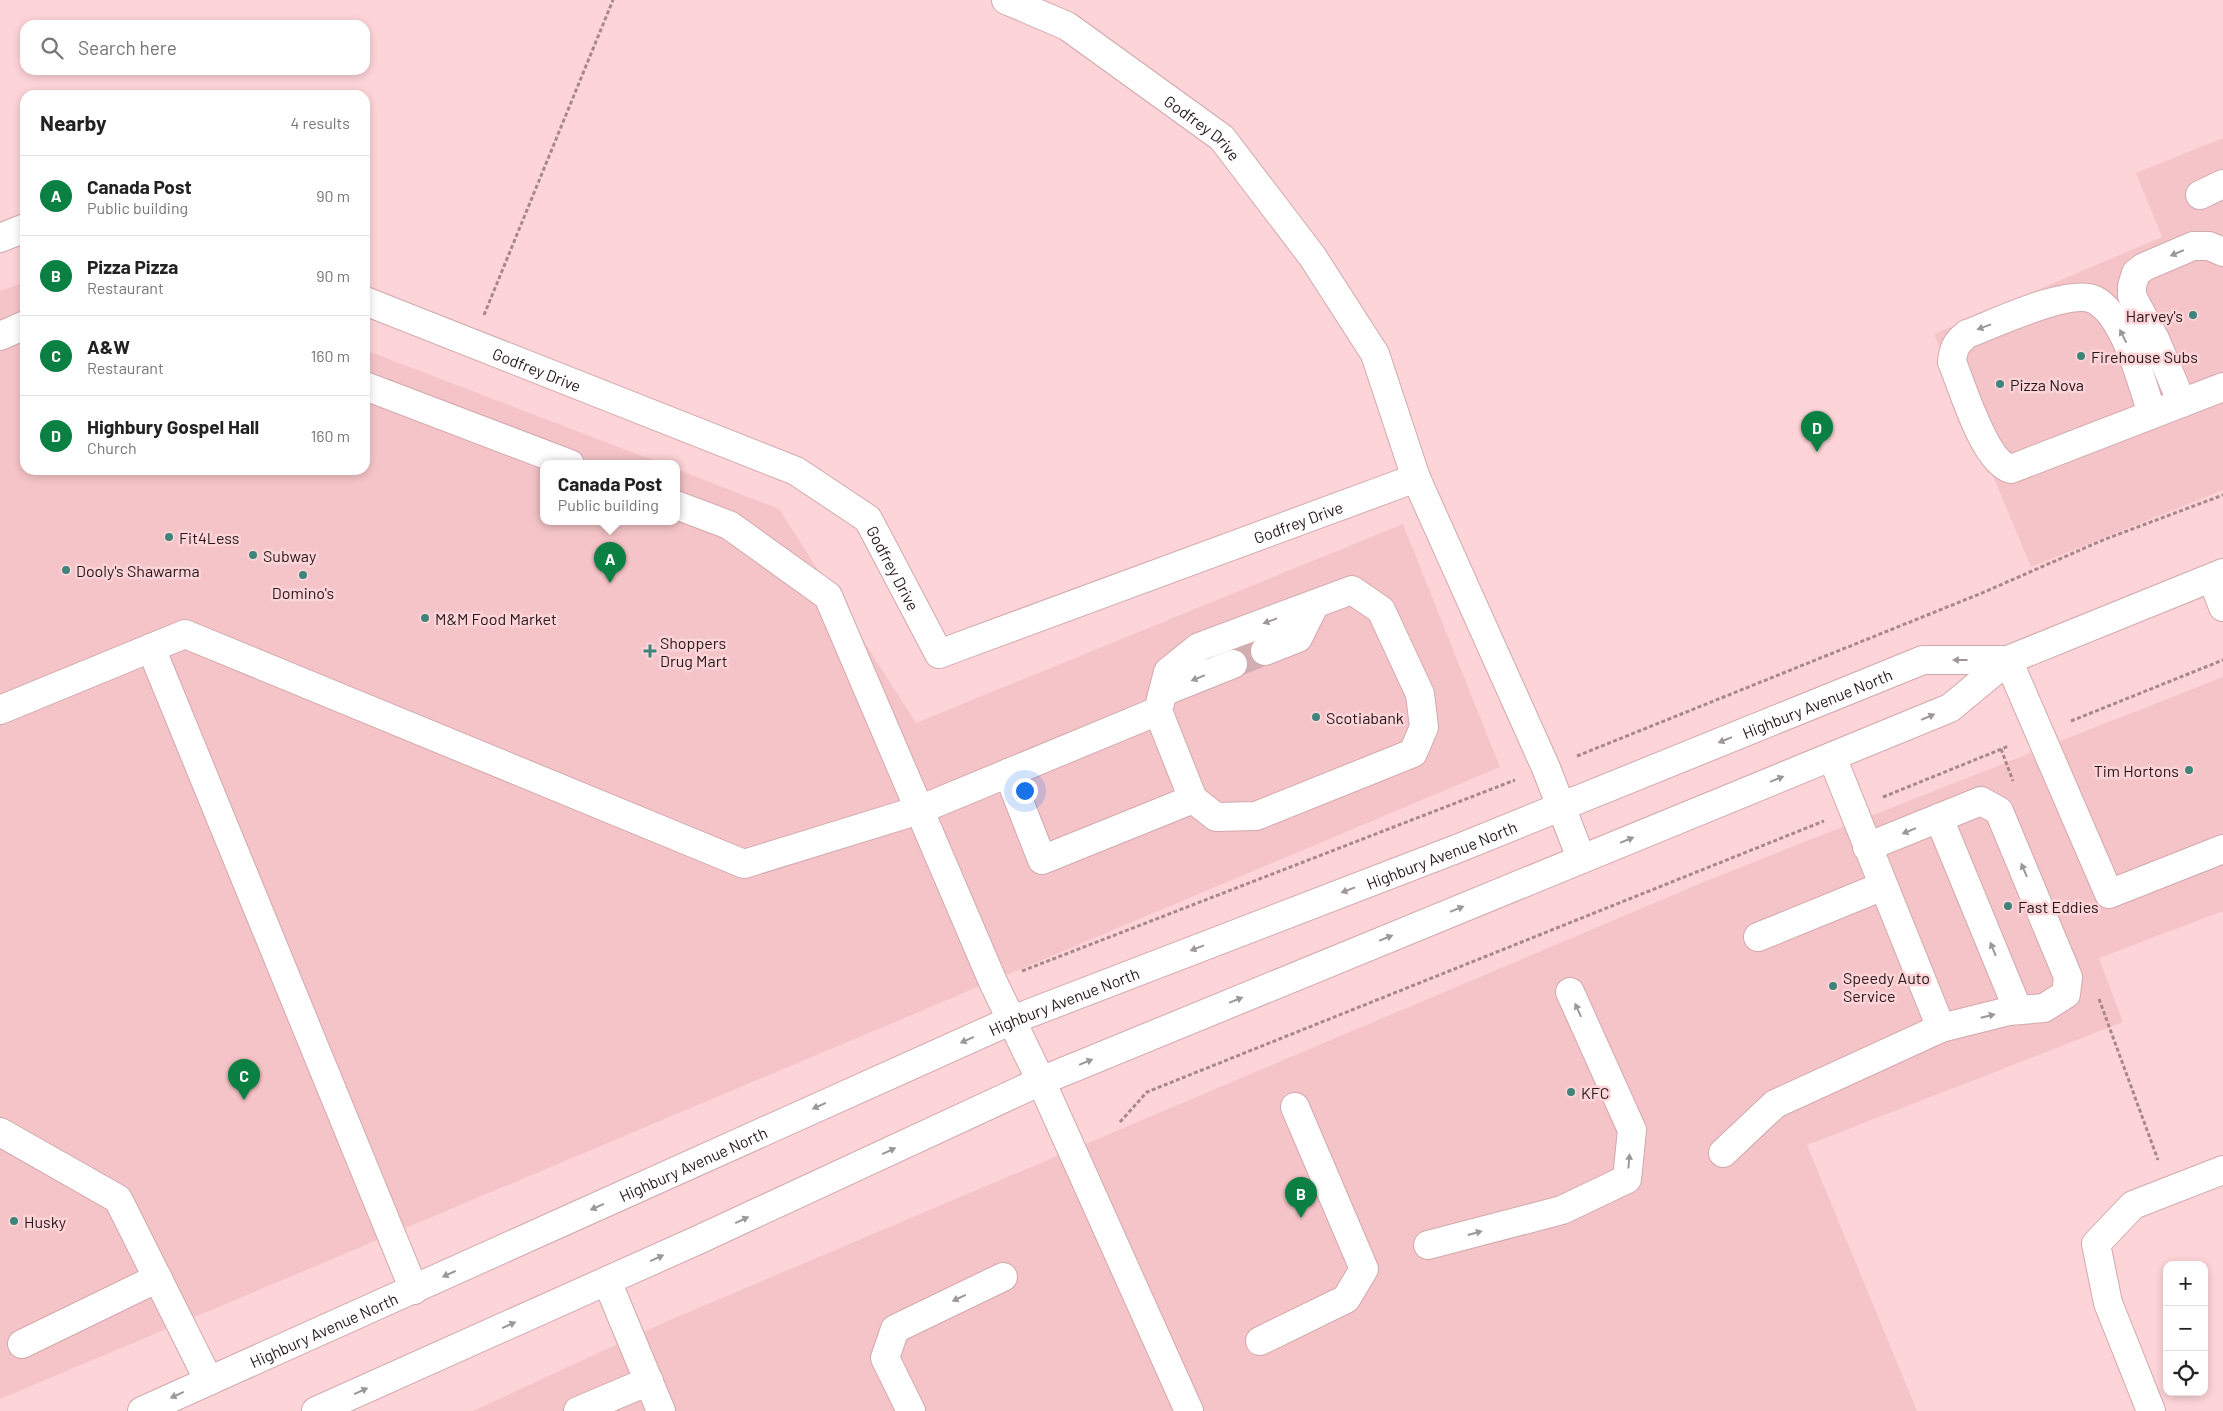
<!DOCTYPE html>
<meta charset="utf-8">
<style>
body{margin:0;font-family:Barlow,sans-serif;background:#f6f6f6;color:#222}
.controls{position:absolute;right:15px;bottom:15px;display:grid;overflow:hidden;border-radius:10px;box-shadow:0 2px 8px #0003}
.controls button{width:45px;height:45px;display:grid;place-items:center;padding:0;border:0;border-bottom:1px solid #e0e0e0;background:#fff;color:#222;font:25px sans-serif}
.you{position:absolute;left:1024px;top:790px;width:18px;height:18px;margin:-12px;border:4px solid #fff;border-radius:50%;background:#1a73e8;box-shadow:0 0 0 8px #1a73e833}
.badge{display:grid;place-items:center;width:32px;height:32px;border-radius:50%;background:#0b8043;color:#fff;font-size:16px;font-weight:700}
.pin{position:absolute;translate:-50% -41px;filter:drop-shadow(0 1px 2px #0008)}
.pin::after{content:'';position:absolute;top:26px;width:18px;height:15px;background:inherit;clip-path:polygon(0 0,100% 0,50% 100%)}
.popup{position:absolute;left:540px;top:460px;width:140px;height:65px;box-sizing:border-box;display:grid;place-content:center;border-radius:10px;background:#fff;filter:drop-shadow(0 1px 4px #0005);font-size:16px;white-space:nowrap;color:#767676}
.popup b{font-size:19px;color:#222}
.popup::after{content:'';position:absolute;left:50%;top:100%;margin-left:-10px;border:10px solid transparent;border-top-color:#fff}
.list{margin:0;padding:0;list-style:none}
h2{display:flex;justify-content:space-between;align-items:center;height:65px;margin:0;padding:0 20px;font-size:21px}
h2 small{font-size:16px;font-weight:400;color:#767676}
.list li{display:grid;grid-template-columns:32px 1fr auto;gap:15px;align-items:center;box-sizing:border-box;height:80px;padding:0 20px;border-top:1px solid #e0e0e0}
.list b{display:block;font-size:19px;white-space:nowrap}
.list p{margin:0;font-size:16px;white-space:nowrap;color:#767676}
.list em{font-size:16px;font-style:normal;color:#767676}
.icon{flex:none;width:28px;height:28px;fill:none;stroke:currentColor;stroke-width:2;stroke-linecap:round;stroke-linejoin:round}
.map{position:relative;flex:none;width:2223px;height:1411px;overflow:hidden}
.search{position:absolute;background:#fff;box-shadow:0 2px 8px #0003;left:20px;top:20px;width:350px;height:55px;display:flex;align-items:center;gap:12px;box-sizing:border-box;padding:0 18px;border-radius:15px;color:#767676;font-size:19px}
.panel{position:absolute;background:#fff;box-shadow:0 2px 8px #0003;left:20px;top:90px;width:350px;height:385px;border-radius:15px}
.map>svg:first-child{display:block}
.built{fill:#f5c4c8}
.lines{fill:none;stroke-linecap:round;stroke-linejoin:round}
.minor-tunnel{stroke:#d2aeb1;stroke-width:28;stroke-dasharray:28 14;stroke-linecap:butt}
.minor-casing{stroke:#d1a9ad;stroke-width:30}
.major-casing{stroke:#d1a9ad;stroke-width:30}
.path{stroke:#a6888a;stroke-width:3;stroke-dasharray:4 2.5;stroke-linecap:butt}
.minor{stroke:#fff;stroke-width:28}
.major{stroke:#fff;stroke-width:28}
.oneway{fill:#9d9798}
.poi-dot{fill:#3f847a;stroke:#fdd4d7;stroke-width:2}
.labels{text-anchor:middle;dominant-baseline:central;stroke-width:5;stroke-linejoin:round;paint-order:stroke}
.street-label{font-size:16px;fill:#26181a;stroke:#fdd4d7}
.poi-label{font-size:16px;fill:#26181a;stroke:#fdd4d7;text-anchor:start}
</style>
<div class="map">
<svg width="2223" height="1411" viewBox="0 0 2223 1411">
<rect width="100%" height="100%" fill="#fdd4d7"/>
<path class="built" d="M2223,138V490L2031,567L1934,334L2162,237L2136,173Z
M25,282V470H365V350L663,464H544V522H676V469L779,509L916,723L1403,524L1500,767L0,1399V291Z
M2223,677V911L2099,958L2123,1022L1807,1145L1917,1411H473L663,1323L1711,879Z"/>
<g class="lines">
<path class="minor-tunnel" d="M1233,664L1265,651"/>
<defs>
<g id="minor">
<path id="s1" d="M1006,0L1067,26L1222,138L1312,256L1375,354L1416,478L1546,768L1581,858"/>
<path d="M2200,195L2223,184"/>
<path d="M0,238L25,228"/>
<path id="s2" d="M365,301L796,471L868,519L939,654L1416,478"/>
<path d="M0,336L25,325"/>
<path d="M365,386L570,464"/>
<path d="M2182,403L2155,339L2132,296V286L2136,273L2144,267L2193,246H2209L2223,252"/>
<path d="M2152,414C2142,383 2125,316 2095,300C2070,287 1994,324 1967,334C1957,342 1953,348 1952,362C1963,388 1984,462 2011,469L2223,387"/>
<path d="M676,505L729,525L828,596L993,982L1041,1081L1189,1411"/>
<path d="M2212,578L2223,607"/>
<path d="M151,648L414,1290"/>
<path d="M1265,651L1298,638L1315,604"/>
<path d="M2008,660L2109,894L2223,849"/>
<path d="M1163,692L1233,664"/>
<path d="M0,710L185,634L744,864L919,810L1158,711L1168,672L1199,647L1352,590L1381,610L1420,694L1424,727L1413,753L1256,816L1216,817L1193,799L1158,711"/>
<path d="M1008,773L1042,860L1193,799"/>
<path d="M1939,818L2018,1010"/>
<path d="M1867,847L1981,801L1999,811L2068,977L2066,994L2044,1008L2009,1011L1941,1028"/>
<path d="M1758,937L1883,886"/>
<path d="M0,1132L118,1199L209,1381"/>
<path d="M1723,1153L1775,1104L1941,1028L1832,757"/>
<path d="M1428,1245L1562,1210L1627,1179L1632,1130L1570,992"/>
<path d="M607,1281L661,1411"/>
<path d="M1260,1341L1346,1299L1364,1269L1295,1107"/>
<path d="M22,1344L158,1278"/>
<path d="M578,1411L649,1381"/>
<path d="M911,1411L885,1358L895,1329L1003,1277"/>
<path d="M2151,1411L2108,1303L2096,1244L2133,1205L2223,1170"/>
</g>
<g id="major">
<path id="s3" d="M142,1411L1012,1020L1459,848L1923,660H2008"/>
<path d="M316,1411L698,1240L1041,1081L1950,708L2008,660L2223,573"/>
</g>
</defs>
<use href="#minor" class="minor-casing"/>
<use href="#major" class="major-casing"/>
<path class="path" d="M484,315L613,0
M2071,721L2223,660
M2001,749L2013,781
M1577,756L1982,593L2103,540L2223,495
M1883,797L2009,746
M1022,971L1515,780
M2099,999L2158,1160
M1120,1122L1147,1092L1824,821"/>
<use href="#minor" class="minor"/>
<use href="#major" class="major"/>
</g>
<defs><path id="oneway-solid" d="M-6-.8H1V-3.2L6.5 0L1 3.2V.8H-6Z" transform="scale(1.25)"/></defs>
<g class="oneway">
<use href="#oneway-solid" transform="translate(2177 253) rotate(157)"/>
<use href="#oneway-solid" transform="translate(1984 327) rotate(160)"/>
<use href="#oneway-solid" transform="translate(2123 336) rotate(-117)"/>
<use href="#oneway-solid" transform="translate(1270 621) rotate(160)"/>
<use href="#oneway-solid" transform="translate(1960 660) rotate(180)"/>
<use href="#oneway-solid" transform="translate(1198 678) rotate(158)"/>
<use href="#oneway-solid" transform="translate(1928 717) rotate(-23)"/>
<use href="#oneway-solid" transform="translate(1725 740) rotate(158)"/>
<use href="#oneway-solid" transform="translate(1777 779) rotate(-22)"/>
<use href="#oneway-solid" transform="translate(1909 831) rotate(158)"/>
<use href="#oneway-solid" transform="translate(1627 840) rotate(-22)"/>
<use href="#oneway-solid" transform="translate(2024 870) rotate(-113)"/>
<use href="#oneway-solid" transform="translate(1348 890) rotate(159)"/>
<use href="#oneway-solid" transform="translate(1457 909) rotate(-22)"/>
<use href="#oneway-solid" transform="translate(1386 938) rotate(-22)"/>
<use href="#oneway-solid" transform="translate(1197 948) rotate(159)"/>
<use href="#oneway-solid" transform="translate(1993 949) rotate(-112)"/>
<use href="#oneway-solid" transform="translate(1236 1000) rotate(-22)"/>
<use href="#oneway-solid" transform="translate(1578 1010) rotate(-114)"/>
<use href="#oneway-solid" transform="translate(1988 1016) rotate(-14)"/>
<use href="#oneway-solid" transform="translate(967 1040) rotate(156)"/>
<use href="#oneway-solid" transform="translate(1086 1062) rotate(-22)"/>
<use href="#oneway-solid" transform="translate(819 1106) rotate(156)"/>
<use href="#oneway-solid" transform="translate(889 1151) rotate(-25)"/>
<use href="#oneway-solid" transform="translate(1629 1161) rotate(-85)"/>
<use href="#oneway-solid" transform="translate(597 1207) rotate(156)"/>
<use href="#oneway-solid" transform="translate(742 1220) rotate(-25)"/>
<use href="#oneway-solid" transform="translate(1475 1233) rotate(-15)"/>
<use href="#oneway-solid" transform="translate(657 1258) rotate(-24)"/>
<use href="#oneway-solid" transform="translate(449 1274) rotate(156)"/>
<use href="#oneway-solid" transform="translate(959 1298) rotate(155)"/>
<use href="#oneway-solid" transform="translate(509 1325) rotate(-24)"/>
<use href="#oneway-solid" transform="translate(361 1391) rotate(-24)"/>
<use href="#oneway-solid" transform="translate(177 1395) rotate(156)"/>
</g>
<g class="poi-dot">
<circle cx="2193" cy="315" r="5"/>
<circle cx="2081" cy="356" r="5"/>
<circle cx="2000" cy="384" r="5"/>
<circle cx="169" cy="537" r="5"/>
<circle cx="253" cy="555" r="5"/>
<circle cx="66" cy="570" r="5"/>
<circle cx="303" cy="575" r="5"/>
<circle cx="425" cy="618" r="5"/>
<path d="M647.5 643.5h5v5h5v5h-5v5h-5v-5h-5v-5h5z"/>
<circle cx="1316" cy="717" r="5"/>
<circle cx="2189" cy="770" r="5"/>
<circle cx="2008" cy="906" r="5"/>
<circle cx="1833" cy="986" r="5"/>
<circle cx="1571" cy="1092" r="5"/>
<circle cx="14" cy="1221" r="5"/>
</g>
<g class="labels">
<g class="street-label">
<text stroke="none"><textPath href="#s1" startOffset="236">Godfrey Drive</textPath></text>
<text stroke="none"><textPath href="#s2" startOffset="185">Godfrey Drive</textPath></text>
<text stroke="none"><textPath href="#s2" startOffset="1085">Godfrey Drive</textPath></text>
<text stroke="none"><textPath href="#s2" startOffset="605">Godfrey Drive</textPath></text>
<text stroke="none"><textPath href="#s3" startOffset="1819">Highbury Avenue North</textPath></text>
<text stroke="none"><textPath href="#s3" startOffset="1414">Highbury Avenue North</textPath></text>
<text stroke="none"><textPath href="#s3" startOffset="1009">Highbury Avenue North</textPath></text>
<text stroke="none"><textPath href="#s3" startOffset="604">Highbury Avenue North</textPath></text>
<text stroke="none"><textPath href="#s3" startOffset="199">Highbury Avenue North</textPath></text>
</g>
<g class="poi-label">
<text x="2183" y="315" text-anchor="end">Harvey's</text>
<text x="2091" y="356">Firehouse Subs</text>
<text x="2010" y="384">Pizza Nova</text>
<text x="179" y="537">Fit4Less</text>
<text x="263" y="555">Subway</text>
<text x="76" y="570">Dooly's Shawarma</text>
<text x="303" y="592" text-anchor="middle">Domino's</text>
<text x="435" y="618">M&amp;M Food Market</text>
<text x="660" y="642">Shoppers<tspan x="660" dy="18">Drug Mart</tspan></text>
<text x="1326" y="717">Scotiabank</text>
<text x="2179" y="770" text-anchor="end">Tim Hortons</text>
<text x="2018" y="906">Fast Eddies</text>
<text x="1843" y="977">Speedy Auto<tspan x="1843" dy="18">Service</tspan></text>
<text x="1581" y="1092">KFC</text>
<text x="24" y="1221">Husky</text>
</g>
</g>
</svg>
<div class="controls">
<button>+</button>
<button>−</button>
<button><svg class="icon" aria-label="locate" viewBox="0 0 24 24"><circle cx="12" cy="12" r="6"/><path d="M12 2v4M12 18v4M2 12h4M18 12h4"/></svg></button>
</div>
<div class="you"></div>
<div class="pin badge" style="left:610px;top:583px">A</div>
<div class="popup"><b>Canada Post</b>Public building</div>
<div class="pin badge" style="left:1301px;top:1218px">B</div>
<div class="pin badge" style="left:244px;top:1100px">C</div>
<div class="pin badge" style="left:1817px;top:452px">D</div>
<div class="search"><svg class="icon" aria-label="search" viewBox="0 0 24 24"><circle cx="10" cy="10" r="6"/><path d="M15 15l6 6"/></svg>Search here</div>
<section class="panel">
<h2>Nearby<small>4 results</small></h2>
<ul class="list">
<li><span class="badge">A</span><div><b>Canada Post</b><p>Public building</p></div><em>90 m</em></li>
<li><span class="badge">B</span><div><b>Pizza Pizza</b><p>Restaurant</p></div><em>90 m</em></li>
<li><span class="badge">C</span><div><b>A&amp;W</b><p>Restaurant</p></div><em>160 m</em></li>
<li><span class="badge">D</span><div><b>Highbury Gospel Hall</b><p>Church</p></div><em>160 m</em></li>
</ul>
</section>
</div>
